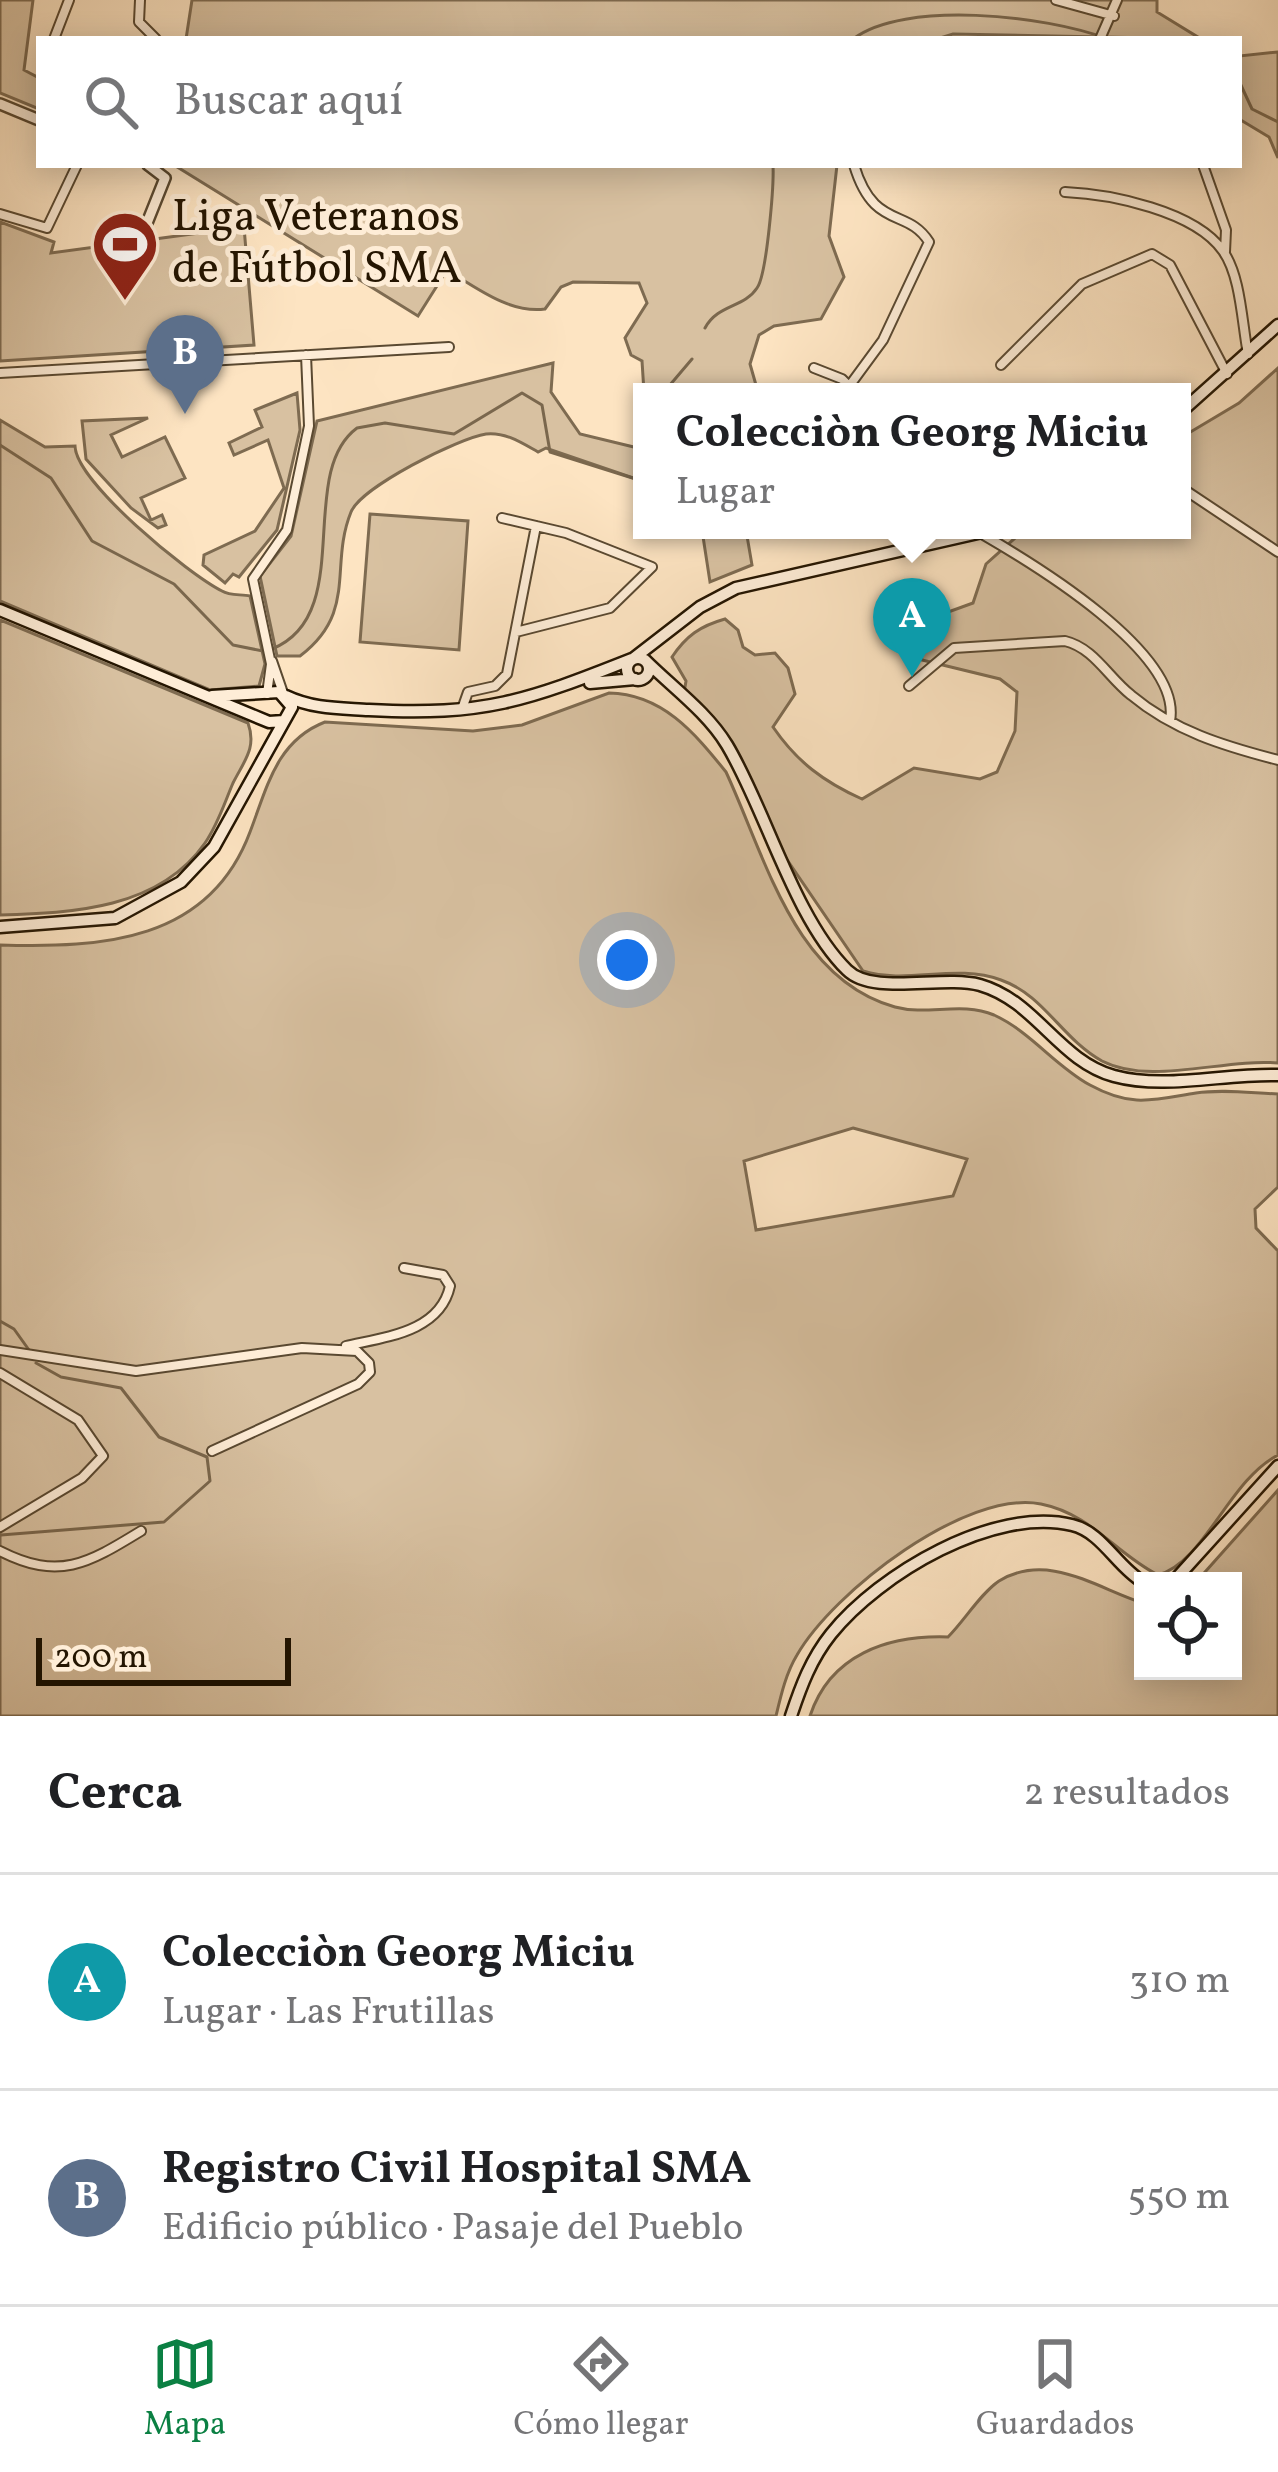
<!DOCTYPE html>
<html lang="es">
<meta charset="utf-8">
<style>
body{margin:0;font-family:Vollkorn,serif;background:#f6f6f6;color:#202124}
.controls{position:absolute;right:36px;bottom:36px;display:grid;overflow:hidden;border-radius:0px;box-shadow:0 6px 30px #0003}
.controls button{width:108px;height:108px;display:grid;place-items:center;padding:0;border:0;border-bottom:3px solid #e0e0e0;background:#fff;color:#202124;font:60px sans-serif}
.scale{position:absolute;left:36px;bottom:30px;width:255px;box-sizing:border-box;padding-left:12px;border:6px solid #241501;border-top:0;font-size:33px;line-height:42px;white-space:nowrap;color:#241501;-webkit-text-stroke:9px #feedd7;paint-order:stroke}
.you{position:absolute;left:627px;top:960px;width:42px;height:42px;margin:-30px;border:9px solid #fff;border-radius:50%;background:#1a73e8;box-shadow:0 0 0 18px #1a73e833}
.badge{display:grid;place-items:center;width:78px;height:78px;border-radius:50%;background:#0b8043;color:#fff;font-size:39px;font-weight:700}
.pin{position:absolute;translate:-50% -99px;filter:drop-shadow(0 3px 6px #0008)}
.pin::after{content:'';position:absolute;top:63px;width:42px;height:36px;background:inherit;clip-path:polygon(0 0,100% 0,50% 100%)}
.popup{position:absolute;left:633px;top:383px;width:558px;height:156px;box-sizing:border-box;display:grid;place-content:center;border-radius:0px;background:#fff;filter:drop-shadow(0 3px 9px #0005);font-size:39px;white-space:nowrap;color:#757577}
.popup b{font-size:45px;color:#202124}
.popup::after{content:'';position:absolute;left:50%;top:100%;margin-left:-24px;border:24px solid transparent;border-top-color:#fff}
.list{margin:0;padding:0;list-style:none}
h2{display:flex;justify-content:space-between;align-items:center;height:156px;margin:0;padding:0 48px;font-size:51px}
h2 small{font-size:39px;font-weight:400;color:#757577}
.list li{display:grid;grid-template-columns:78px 1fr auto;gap:36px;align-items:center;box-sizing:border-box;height:216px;padding:0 48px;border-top:3px solid #e0e0e0}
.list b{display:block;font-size:45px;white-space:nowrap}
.list p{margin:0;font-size:39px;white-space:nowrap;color:#757577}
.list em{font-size:39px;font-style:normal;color:#757577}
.icon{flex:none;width:66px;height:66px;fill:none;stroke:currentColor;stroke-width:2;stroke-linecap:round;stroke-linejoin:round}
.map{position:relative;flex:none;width:1278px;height:1716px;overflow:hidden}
.search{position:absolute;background:#fff;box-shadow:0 6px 30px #0003;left:36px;right:36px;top:36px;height:132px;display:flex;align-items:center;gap:30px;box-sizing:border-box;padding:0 42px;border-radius:0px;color:#757577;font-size:45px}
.sheet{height:588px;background:#fff}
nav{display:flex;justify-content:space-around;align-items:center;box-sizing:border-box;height:168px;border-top:3px solid #e0e0e0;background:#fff;font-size:33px;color:#757577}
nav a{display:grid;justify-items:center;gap:6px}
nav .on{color:#0b8043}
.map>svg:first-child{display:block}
.green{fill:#d8c1a1;stroke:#7e6b51;stroke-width:3;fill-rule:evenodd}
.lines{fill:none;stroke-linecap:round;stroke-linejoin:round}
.stream{stroke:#7a674d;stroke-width:3}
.minor-casing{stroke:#5a4931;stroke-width:12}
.tertiary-casing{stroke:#5a4931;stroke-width:14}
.secondary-casing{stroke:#241501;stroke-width:15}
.minor{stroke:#feedd7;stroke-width:8}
.tertiary{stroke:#feedd7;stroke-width:9}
.secondary{stroke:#feedd7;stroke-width:10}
.labels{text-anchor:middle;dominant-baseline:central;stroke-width:10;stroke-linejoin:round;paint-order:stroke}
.poi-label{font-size:45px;fill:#241501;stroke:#feedd7;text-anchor:start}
</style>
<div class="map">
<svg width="1278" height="1716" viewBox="0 0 1278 1716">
<rect width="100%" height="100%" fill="#fde4c2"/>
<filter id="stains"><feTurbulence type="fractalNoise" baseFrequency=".00167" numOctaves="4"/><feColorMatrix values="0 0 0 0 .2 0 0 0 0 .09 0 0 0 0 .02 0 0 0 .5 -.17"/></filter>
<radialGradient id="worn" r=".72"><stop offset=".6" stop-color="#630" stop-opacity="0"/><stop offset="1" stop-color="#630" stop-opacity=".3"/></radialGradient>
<path class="green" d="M0,0H33L24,70L39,78V109L0,93Z
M192,0H1157V12L1201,39L953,34L937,39H186Z
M1278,52V158L1269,137L1239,119V56Z
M174,165H837L829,236L844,277L821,319L774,326L759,335L750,364L758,392H644L642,361L631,355L625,338L647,303L639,283L573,282L561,287L545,309C510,314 475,287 447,270L418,316Z
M0,222L54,242L51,253L244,227L254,345L0,361Z
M553,363L551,392L580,434L642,449V481L546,448L538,452C522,443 506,432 486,434C459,438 361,487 351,512C329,566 358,612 300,656H277L260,576L291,536L317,421Z
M1278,368V1063C1224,1058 1151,1086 1102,1061C1062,1039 1044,995 1001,980C955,963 908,985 863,971L762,823L738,757L683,699L686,681L672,657C686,636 700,626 725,619L738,630L743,647L755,655L775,653L788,668L795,694L773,727C797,762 824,782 862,799L914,768L980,779L997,772L1015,731L1017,692L1000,679L922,660L914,630L926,620L973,603L986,564L1024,530H1182V437L1239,403Z
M297,393L300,430L277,530L239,577L233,574L225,583L203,565L204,555L255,531L284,488L268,440L234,455L229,443L262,427L255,410Z
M148,418L111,435L122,457L165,437L185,478L141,498L151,520L162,515L166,525L158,528L131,508L86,459L82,421Z
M0,420L45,447L75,446C76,482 188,574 222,591C230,596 241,594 250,596L265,664L259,686L210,690L0,601Z
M370,514L468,521L459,650L360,642Z
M702,530H746L752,565L710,582Z
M0,620L248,723C257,748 244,761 233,783C224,804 218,824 205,843C159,909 73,913 0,915Z
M609,693C662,694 694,732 726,772C766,858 794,979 895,1007C928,1016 961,1001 994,1015C1031,1032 1055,1066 1090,1085C1132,1108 1153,1100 1196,1093C1222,1089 1251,1093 1278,1094V1187L1255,1209L1256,1228L1278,1251V1455C1229,1480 1204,1563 1158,1575C1115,1553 1091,1514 1041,1504C966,1489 833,1592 797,1655C786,1673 781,1695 776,1716H0V945C102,948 209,942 250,832C267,788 276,741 325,722L473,731L522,725ZM853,1128L967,1159L953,1196L756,1230L744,1161Z
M1278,1490V1716H810C830,1655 887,1635 948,1637C964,1621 981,1593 999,1581C1048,1551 1098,1589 1143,1603V1671H1233V1581H1197Z"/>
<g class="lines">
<path class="stream" d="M853,39C904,0 1045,15 1108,39
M1239,81L1252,109L1278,122
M705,328C718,304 744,308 757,288C767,274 774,185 773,165
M664,392L692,359
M0,445L51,478L92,541L174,584L233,645L263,651
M272,649C357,615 295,474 357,428L385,423L454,434L522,393L542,405L550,452L642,481
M0,1321L14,1329L29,1350
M1,1535L164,1522L210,1481L207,1457L159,1437L121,1388L61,1377L36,1363"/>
<defs>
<path id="minor" d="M140,0L139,22L156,39
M1056,0L1114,16
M54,39L69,0
M1100,39L1117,0
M1203,165L1226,230L1225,252
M1065,192C1111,194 1195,211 1223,251C1241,276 1242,324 1248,354
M0,214L47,228L77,165
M1001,365L1082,284L1152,254L1170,265L1227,374
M814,368L842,379L855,392
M0,373L449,347
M850,385L883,340L929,242C907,207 874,231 854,165
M1182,488L1278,552
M502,518L566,533L652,567L610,608L516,632
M905,534L908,549
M982,534C1032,563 1183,653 1170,721
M272,661L283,693
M909,686L954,648L1065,641C1094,648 1108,677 1131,695C1174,731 1224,746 1278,760
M267,694L271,664L253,579L287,530L309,426L306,355
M462,709L468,692L495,686L507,674L536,526
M346,1346C385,1337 440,1332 450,1286L443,1275L404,1268
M0,1350L136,1371L302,1348L357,1351L369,1363L370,1372L358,1384L212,1451
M0,1373L78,1420L103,1456L82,1478L0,1527
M0,1551C59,1581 87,1564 141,1531"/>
<path id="tertiary" d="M0,104L39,120
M147,223L165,178L148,165"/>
<path id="secondary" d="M1182,411L1278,325
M0,610L269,722L284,721
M627 669a11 11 0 1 1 22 0a11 11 0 1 1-22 0Z
M634,658L700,607L736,588L991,530
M645,660C672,687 707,712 727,745C766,810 794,918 847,970C873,996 941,975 980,985C1036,1001 1059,1061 1114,1076C1165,1090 1226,1073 1278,1075
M590,683L635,679
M286,696C313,709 340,708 369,710C485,716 526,701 632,659
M0,927L115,918L181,882L214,847L292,707L279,692L212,696
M1174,1581L1278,1466
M791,1716C801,1686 811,1659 831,1634C879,1574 994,1506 1072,1525C1102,1532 1117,1567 1143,1582"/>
</defs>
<use href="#minor" class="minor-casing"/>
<use href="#tertiary" class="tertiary-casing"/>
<use href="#secondary" class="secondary-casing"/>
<use href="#minor" class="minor"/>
<use href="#tertiary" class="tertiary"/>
<use href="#secondary" class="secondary"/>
</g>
<defs>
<symbol id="stadium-pin" viewBox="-11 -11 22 30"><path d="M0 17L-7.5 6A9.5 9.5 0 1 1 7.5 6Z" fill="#8f2418" stroke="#feedd7"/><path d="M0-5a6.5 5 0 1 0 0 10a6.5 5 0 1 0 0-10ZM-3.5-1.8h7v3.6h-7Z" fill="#fff"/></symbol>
</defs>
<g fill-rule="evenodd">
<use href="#stadium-pin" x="87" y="206" width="76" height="104"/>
</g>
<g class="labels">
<g class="poi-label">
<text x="172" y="218">Liga Veteranos<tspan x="172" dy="52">de Fútbol SMA</tspan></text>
</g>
</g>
<rect width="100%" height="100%" filter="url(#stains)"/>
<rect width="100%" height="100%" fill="url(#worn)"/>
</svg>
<div class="controls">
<button><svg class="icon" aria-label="locate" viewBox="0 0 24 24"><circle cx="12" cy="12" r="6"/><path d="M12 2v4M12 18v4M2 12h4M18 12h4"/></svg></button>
</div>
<div class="scale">200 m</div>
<div class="you"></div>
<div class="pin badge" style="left:912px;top:677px;background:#0f9aa8">A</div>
<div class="popup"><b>Colecciòn Georg Miciu</b>Lugar</div>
<div class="pin badge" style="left:185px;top:414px;background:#5c6f8a">B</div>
<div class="search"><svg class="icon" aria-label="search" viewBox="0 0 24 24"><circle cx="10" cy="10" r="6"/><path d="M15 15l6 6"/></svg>Buscar aquí</div>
</div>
<section class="sheet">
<h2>Cerca<small>2 resultados</small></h2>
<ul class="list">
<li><span class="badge" style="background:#0f9aa8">A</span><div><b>Colecciòn Georg Miciu</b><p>Lugar · Las Frutillas</p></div><em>310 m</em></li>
<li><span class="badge" style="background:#5c6f8a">B</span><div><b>Registro Civil Hospital SMA</b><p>Edificio público · Pasaje del Pueblo</p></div><em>550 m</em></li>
</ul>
</section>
<nav>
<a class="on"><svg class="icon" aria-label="map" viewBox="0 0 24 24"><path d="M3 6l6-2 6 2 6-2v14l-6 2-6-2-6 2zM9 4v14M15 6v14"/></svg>Mapa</a>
<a><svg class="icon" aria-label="directions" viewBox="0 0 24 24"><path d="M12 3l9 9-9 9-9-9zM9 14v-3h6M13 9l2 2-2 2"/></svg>Cómo llegar</a>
<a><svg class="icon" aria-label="saved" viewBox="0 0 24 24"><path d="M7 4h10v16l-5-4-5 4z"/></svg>Guardados</a>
</nav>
